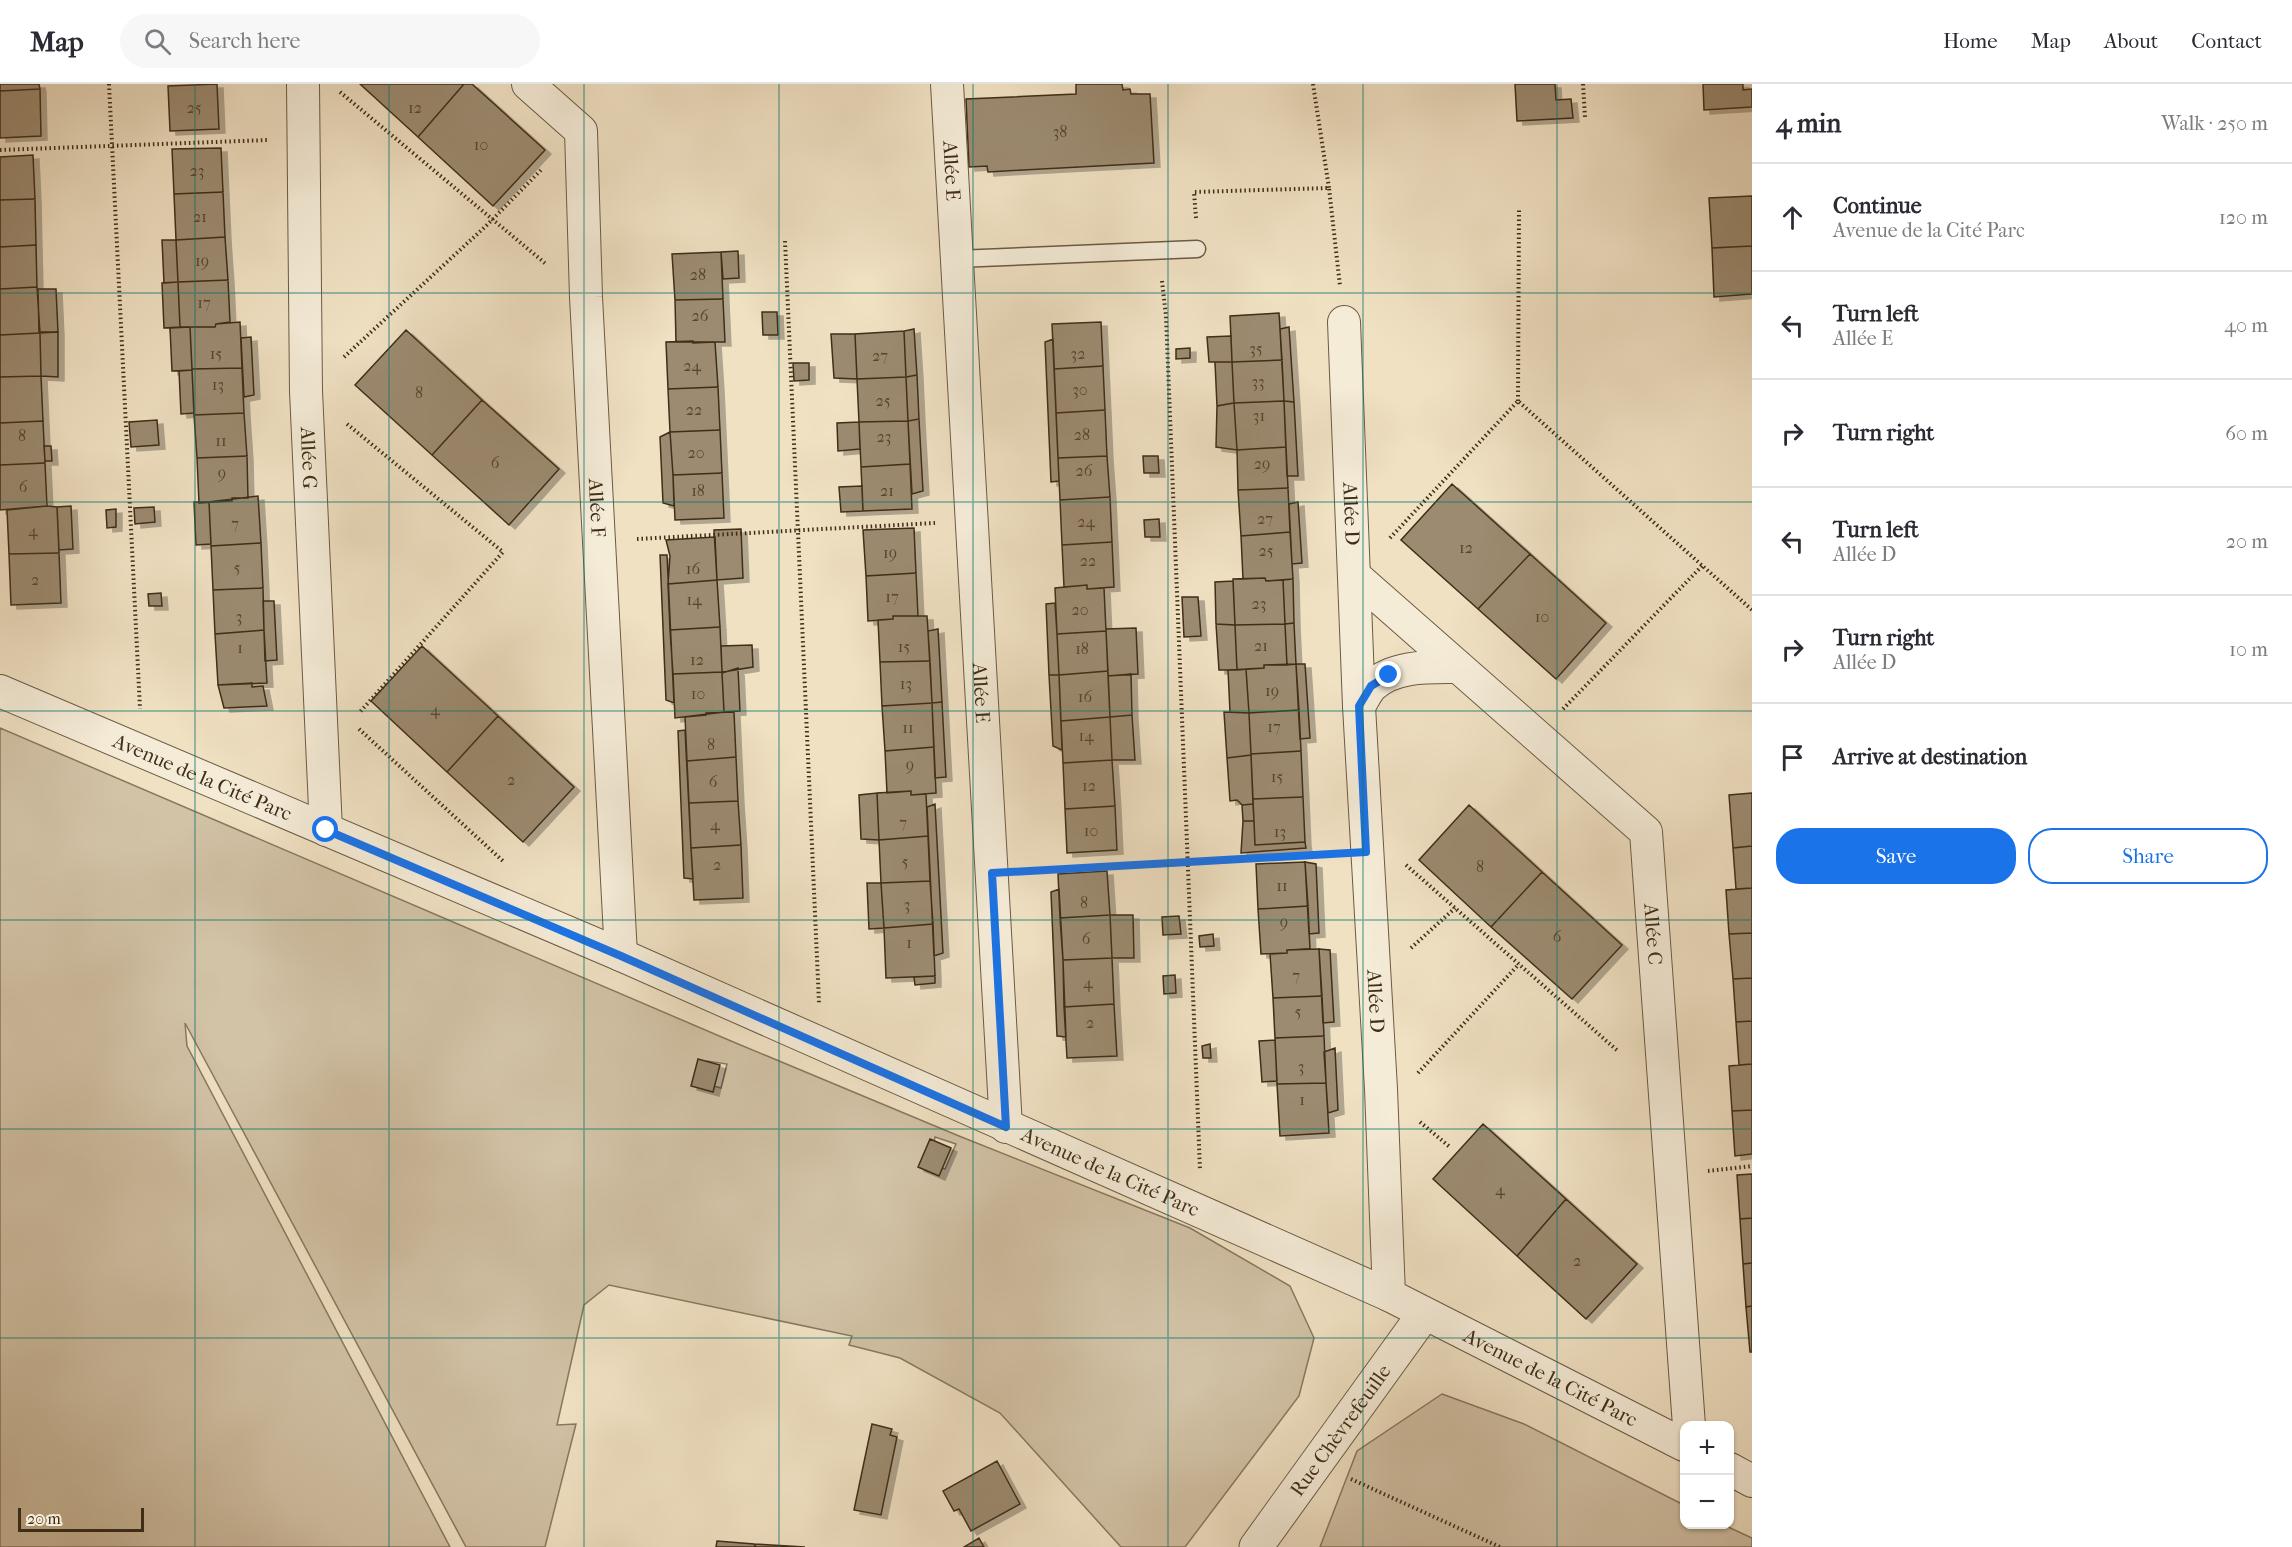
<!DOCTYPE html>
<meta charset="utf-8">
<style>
body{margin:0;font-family:"IM FELL French Canon",serif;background:#f7f7f7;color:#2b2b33}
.controls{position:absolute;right:18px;bottom:18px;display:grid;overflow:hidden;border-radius:12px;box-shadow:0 2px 4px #0004}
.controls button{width:54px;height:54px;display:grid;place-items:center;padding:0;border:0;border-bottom:2px solid #e1e1e2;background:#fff;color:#2b2b33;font:30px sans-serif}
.scale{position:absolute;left:18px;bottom:15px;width:126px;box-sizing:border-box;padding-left:6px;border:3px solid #402d18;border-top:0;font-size:16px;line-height:21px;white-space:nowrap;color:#402d18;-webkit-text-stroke:4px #f5ecd8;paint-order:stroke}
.stop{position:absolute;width:18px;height:18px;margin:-14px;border:4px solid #1a73e8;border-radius:50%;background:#fff}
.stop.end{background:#1a73e8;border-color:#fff;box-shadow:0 2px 6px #0008}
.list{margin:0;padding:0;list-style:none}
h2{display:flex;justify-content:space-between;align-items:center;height:78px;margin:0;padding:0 24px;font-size:26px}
h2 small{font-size:20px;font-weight:400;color:#7c7c81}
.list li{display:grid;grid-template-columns:39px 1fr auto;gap:18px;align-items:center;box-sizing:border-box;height:108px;padding:0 24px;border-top:2px solid #e1e1e2}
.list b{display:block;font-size:22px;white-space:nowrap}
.list p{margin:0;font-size:20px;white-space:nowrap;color:#7c7c81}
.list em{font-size:20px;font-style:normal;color:#7c7c81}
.actions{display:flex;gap:12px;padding:18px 24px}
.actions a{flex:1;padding:14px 0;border:2px solid #1a73e8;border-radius:24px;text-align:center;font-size:21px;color:#1a73e8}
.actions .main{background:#1a73e8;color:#fff}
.icon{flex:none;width:33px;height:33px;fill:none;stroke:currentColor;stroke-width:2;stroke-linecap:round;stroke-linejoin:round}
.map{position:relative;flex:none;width:1752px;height:1463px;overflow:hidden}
header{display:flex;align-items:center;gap:36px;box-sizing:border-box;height:84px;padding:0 30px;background:#fff;border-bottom:2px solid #e1e1e2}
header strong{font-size:28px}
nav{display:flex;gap:33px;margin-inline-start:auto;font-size:21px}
.search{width:420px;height:54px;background:#f7f7f7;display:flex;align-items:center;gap:15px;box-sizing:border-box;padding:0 21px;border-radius:33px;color:#7c7c81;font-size:22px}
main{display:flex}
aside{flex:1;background:#fff}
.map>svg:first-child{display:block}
.green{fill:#d2c2a6;stroke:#89785f;stroke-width:1.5;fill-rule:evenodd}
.building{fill:#9c8b71;stroke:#402d18;stroke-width:1.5;filter:url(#shadow)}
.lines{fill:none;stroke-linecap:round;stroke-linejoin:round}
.service-casing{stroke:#6c5a43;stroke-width:19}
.minor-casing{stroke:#6c5a43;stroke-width:34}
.tertiary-casing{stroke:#6c5a43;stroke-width:35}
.path{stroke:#402d18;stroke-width:4;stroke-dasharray:1.5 3;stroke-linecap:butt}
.service{stroke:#f5ecd8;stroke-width:16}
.minor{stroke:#f5ecd8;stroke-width:32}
.tertiary{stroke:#f5ecd8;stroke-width:33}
.route{stroke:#1a73e8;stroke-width:8}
.grid{fill:none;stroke:#0f766e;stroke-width:1.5;stroke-opacity:0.55}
.labels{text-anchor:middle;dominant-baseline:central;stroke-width:6;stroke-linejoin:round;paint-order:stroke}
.number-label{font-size:16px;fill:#57442e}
.street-label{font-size:20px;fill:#402d18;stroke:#f5ecd8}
</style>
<header>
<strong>Map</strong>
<div class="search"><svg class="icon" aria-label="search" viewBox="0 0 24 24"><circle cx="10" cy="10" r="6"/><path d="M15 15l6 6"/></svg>Search here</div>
<nav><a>Home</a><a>Map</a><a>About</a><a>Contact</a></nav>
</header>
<main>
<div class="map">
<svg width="1752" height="1463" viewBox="0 0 1752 1463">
<defs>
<filter id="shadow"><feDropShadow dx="6" dy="4" stdDeviation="0" flood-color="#0004"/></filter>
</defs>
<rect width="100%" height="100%" fill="#f0e1c3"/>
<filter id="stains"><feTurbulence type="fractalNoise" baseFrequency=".00333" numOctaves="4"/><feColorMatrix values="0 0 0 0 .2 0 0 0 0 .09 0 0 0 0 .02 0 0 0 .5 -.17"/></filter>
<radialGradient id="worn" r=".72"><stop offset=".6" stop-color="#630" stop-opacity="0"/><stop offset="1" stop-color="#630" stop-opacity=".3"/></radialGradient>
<path class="green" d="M0,644L731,957L959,1052L1190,1144L1290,1202L1314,1254L1299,1312L1185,1463H1121L1000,1329L900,1274L849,1261L852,1252L609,1201L584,1221L557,1341L576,1340L545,1463H466L185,939L187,962L450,1463H0ZM707,977L727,980L721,1004L702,999ZM935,1053L956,1060L945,1085L930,1080Z
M1442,1310L1524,1340L1684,1421V1440L1724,1441L1752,1454V1463H1320L1357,1367Z"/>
<path class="building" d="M0,0H39L40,5L0,7Z
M217,0L219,45L170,47L168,2Z
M360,0H464L418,53Z
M464,0H472L545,66L493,122L418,53Z
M1076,0H1122L1123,6L1130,5L1131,10H1150L1154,79L988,88L987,82L969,83L966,15L1076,10Z
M1515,0H1555L1556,16L1571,15L1573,34L1517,37Z
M1703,0H1743V6L1752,5V23L1704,26Z
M40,5L41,52L0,54V7Z
M221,64L223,108L174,110L172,65Z
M33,71L35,115L0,116V73Z
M223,108L225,153L176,156L174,110Z
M1752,112V162L1712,164L1709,114Z
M35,115L36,161L0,163V116Z
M225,153L228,196L178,198L176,156Z
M162,156H176L178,198L164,199Z
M36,161L37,203L0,205V163Z
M1752,162V210L1714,213L1712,164Z
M738,167L739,194L723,195L721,168Z
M721,168L723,215L675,216L672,170Z
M228,196L230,238L216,240L215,243H180L178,198Z
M178,198L180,243L164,244L162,199Z
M37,203L40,249L0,251V205Z
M38,205H56L58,248H39Z
M723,215L725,258H676L675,216Z
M762,228H777L778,251H763Z
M1279,229L1282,276L1232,278L1230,232Z
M240,238L242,284L192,285L190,243H215L216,240Z
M1101,238L1103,282L1054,285L1052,240Z
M190,243L192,286L172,287L170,244Z
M1289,243L1294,318L1284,317L1280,245Z
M914,245L917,291L906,293L904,247Z
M406,246L482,316L432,371L355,301Z
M904,247L906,293L857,295L855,250Z
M58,248V293L41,292L40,249Z
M40,249L41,292L0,293V251Z
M831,250H855L857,295L834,294Z
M1231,252L1232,278H1209L1207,253Z
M251,253L254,311L244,313L241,254Z
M1053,255L1059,397L1051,398L1045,258Z
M693,257V259L715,258L718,303L668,305L666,258Z
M1190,264V274L1176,275V265Z
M1282,276L1284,317L1234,319L1232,278Z
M1215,278H1232L1234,319L1217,322Z
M793,279H809V296L794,297Z
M1103,282L1105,326L1056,329L1054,285Z
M242,284L244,329L194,331L192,285Z
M192,286L194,329L181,330L179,287Z
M917,291L919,335L908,337L906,293Z
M41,292L43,337L0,339V293Z
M906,293L908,337L859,338L857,295Z
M718,303L720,346L670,348L668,305Z
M482,316L559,385L509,441L432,371Z
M1284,317L1286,363L1237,366L1234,319Z
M1284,317L1294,318L1298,392H1287Z
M1234,319L1237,366L1216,363L1217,322Z
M1105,326L1107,372L1058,374L1056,329Z
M244,329L247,372L197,374L194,331Z
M919,335L923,407L912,410L908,337Z
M157,336L159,361L131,363L129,338Z
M43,337L45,379L0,381V339Z
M908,337L910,380L861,383L859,338Z
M859,338L860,365L838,367L837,339Z
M720,346L722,389L673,391L670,348Z
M670,348L673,391L674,422L663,419L660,353Z
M44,362H51L52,377H45Z
M1286,363L1288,404L1238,406L1237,366Z
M247,372L248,414H232V417L199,419L197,374Z
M1107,372L1110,413L1060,416L1058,374Z
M1143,372H1158L1159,389H1144Z
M45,379L47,422L0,426V381Z
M910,380L912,425L863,427L861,383Z
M722,389L724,434L675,436L673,391Z
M1452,400L1530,470L1478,525L1401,456Z
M862,402L863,427L841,428L839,403Z
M1288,404L1290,448L1241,452L1238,406Z
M258,412L261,459L211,462L209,418Z
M1110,413L1112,458L1062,461L1060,416Z
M194,418H209L211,460L196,461Z
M1298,418L1302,479L1292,480L1289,420Z
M47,422L57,423L59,469L9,470L7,426Z
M71,422L73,465L59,466L57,423Z
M154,423L155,438L135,440L134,424Z
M116,425V443L107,444L106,426Z
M1159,435L1160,453H1145L1144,436Z
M914,444L916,489L866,492L863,446Z
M741,445L743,494L717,496L714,446Z
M1290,448L1293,495L1266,497L1265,494L1243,495L1241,452Z
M715,453L717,496L668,500L670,472L666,456Z
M1112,458L1114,503L1087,505V501L1064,503L1062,461Z
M261,459L263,504L213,506L211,462Z
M59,469L61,519L11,521L9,470Z
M1530,470L1606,539L1556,595L1478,525Z
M660,471H667L674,619L666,616Z
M916,489L918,532H893V535L868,537L866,492Z
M1265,494L1266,497L1283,496L1285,540L1235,541L1233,495Z
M1293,495L1294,539L1285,540L1283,496Z
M717,496L720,543L670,546L668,500Z
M1233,497L1235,541L1216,540L1215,498Z
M1087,501V505L1104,504L1106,547L1057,550L1055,504Z
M263,504L264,546L215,550L213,506Z
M161,509L162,522H149L148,510Z
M1182,513H1198L1201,552L1184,553Z
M263,517H274L277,576L265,577Z
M1055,519L1057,550L1059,591H1049L1046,520Z
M893,532H927L930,577L880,578L878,536L893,535Z
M1294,539L1296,580L1287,581L1285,540Z
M1216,540L1235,541L1237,586H1219Z
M1285,540L1287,581H1264V584L1237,586L1235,541Z
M720,543L722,588L673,590L670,546Z
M1136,544L1138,590L1108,592L1106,545Z
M938,545L942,618L932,619L928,547Z
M264,546L267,599L218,601L215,550Z
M1106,547L1108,587L1059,591L1057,550Z
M752,561L753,583L722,588L721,562Z
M422,562L498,632L447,688L371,617Z
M930,577L932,619L882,622L880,578Z
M1296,580L1299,626L1249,629L1246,585L1264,584V581Z
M1296,580H1305L1310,654L1300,655Z
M738,584L740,627L724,628L722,589Z
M1246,585L1249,629L1230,628L1228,586Z
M1108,587L1110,633L1061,637L1059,591Z
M722,588L724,628L675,634L673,590Z
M1131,590L1132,631L1110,633L1108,592Z
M1049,591H1059L1062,666L1053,662Z
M252,599V603L263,602L267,622L224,624L218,601Z
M942,618L946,693L935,694L932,619Z
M932,619L934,663L885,667L882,622Z
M1299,626L1301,667L1251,670L1249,629Z
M734,628L736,673L687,677L685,633L706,631V629Z
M1224,628L1249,629L1251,671L1227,674Z
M1132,631L1135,676H1112L1110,633Z
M498,632L574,703L523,758L447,688Z
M1110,633L1112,676L1063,679L1061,637Z
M685,646L691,764L693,795L684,794L678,647Z
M934,663L936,709L911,711V707L887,709L885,667Z
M1301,667L1303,713L1253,715L1251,670Z
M1251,671L1253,720L1242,721L1237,716L1230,717L1227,674Z
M736,673L738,717L689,719L687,677Z
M1112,676L1115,722L1065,725L1063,679Z
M911,707V711L926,710L928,752L879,756L877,709Z
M877,709L879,756L861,755L859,711Z
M1752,709V762L1733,764L1729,711Z
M1303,713L1305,758L1255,761L1253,715Z
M738,717L741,761L691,764L689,719Z
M935,720L943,869L934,872L927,723Z
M1253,720L1254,737H1243L1242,721Z
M1469,721L1542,788L1491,843L1419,776Z
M1115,722L1117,766L1067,769L1065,725Z
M1243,737H1254L1255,761L1305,758L1306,764L1241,769Z
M928,752L930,797L881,799L879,756Z
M741,761L743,814L694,816L691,764Z
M1752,762V804L1736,805L1733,764Z
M1305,778L1308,822L1258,825L1256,780Z
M1305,778L1316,780L1319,849L1309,850Z
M1107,787L1110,831L1060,834L1058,790Z
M1542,788L1622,861L1572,915L1491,843Z
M930,797L933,840L884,844L881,799Z
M867,799H881L884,844L869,845Z
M1752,804V849L1729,850L1726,806Z
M1059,805L1063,876L1066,953L1057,952L1051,808Z
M1308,822L1310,865L1287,866V869L1261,870L1258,825Z
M1110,831L1112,874L1063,876L1060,834Z
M1110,831H1133L1134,874H1112Z
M1179,832L1181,850L1163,851L1162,833Z
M933,840L935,892L886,894L884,844Z
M1752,849V894L1733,895L1729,850Z
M1213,850L1214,862L1200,863L1199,852Z
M1319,865L1322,912L1273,914L1270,870L1287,869V866Z
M1319,865L1330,866L1334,938L1323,939Z
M1112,874L1114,920L1064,923L1063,876Z
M1175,891L1176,909L1164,910L1163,892Z
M935,892V899L915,901L914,893Z
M1752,894V937L1736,938L1733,895Z
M1322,912L1324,952L1275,954L1273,914Z
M1114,920L1117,972L1067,974L1064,923Z
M1752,937V980L1739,981L1736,938Z
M1324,952L1326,999L1277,1000L1275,954Z
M1275,956L1277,997L1262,998L1259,957Z
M1210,960L1211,974H1203L1202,962Z
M1335,964L1338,1026L1328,1029L1324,968Z
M698,975L720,981L713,1008L691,1002Z
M1752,980V1026L1732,1027L1729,982Z
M1326,999L1329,1049L1280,1052L1277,1000Z
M1752,1026V1070L1735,1072L1732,1027Z
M1483,1040L1566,1115L1517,1172L1433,1095Z
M930,1055L951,1064L939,1092L918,1083Z
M1752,1090V1134L1740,1135L1737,1091Z
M1566,1115L1637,1180L1586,1235L1517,1172Z
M1752,1134V1179L1743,1180L1740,1135Z
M1752,1179V1222L1746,1223L1743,1180Z
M1752,1222V1268H1750L1746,1223Z
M872,1340L892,1345L890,1351L897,1353L881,1431L854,1426Z
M997,1377L1020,1420L971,1447L959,1425L954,1427L943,1407Z
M979,1454L984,1463H964Z
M717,1457L754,1460L756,1463H716Z
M754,1460L805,1463H756Z"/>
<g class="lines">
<defs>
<path id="service" d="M957,175L1197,165"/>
<g id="minor">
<path id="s1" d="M303,0L306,307L326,746"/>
<path id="s2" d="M528,0L581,47L586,213L621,871"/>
<path id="s3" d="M947,0L1006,1043"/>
<path id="s4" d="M1344,238L1359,622L1381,1005L1389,1211"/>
<path id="s5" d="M1355,492L1646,748L1689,1342"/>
<path id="s6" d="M0,607L621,871L1389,1211L1684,1361"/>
<path d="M1359,622C1363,616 1367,607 1372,602C1394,581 1430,583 1458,583"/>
<path d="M1730,1385L1752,1397"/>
</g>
<g id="tertiary">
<path id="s7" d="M1256,1463L1424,1230"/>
</g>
</defs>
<use href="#service" class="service-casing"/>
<use href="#minor" class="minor-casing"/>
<use href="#tertiary" class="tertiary-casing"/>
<path class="path" d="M109,0L140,625
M1313,0L1329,104
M1583,0L1585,33
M340,8L546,180
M0,66L268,56
M1196,134L1194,108L1329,104L1340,202
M785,157L819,919
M1162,197L1166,232L1200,1086
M344,273L486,142L543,84
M1518,317L1519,125
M347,340L503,468L359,629
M1390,454L1518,317L1752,526
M637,455L935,439
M1563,625L1702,482
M359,645L504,778
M1406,781L1619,968
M1028,787L1329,770
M1411,864L1455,824
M1418,989L1519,880
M1420,1038L1451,1064
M1708,1087L1752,1082
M1351,1395L1500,1463"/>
<use href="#service" class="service"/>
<use href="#minor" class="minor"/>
<use href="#tertiary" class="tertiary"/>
</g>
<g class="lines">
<path class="route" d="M326,746L621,872L1006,1043L992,789L1366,768L1359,622L1371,602L1389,591"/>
</g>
<path class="grid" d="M195,0V1463M389,0V1463M584,0V1463M779,0V1463M973,0V1463M1168,0V1463M1363,0V1463M1557,0V1463M0,209H1752M0,418H1752M0,627H1752M0,836H1752M0,1045H1752M0,1254H1752"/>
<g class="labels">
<g class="number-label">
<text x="194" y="23">25</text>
<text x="415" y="23">12</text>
<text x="1060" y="47">38</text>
<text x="481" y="60">10</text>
<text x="197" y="86">23</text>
<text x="200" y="132">21</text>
<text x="202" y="176">19</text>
<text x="698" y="190">28</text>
<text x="204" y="218">17</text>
<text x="700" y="231">26</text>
<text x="1256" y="264">35</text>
<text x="216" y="269">15</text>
<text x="1078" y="269">32</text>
<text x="880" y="271">27</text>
<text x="692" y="281">24</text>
<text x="1258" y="297">33</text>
<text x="218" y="300">13</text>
<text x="1080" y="305">30</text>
<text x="419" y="308">8</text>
<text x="883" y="316">25</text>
<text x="694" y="325">22</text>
<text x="1259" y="331">31</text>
<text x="1082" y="350">28</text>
<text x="22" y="351">8</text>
<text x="884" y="352">23</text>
<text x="221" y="356">11</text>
<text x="696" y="368">20</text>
<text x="495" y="378">6</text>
<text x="1262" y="379">29</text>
<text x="1084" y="386">26</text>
<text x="222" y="388">9</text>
<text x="23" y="402">6</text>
<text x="698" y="406">18</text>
<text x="887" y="406">21</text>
<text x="1265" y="434">27</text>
<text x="1086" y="437">24</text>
<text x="235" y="439">7</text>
<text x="33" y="446">4</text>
<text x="1466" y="463">12</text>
<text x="1266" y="466">25</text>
<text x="890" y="468">19</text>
<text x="1088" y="476">22</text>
<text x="237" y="483">5</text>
<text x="693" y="484">16</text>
<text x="35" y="495">2</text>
<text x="892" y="512">17</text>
<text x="694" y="515">14</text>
<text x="1259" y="519">23</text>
<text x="1080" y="525">20</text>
<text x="239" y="532">3</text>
<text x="1542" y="532">10</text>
<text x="1261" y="561">21</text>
<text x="904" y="562">15</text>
<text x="240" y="563">1</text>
<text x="1082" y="564">18</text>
<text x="697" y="575">12</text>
<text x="906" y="599">13</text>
<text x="1272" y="606">19</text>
<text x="698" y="609">10</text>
<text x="1085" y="612">16</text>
<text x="435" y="625">4</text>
<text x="1274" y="642">17</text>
<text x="908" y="643">11</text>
<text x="1086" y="651">14</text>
<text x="711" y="660">8</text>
<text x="910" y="680">9</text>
<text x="1277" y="692">15</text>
<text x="511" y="695">2</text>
<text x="713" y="697">6</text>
<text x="1089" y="701">12</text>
<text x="903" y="738">7</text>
<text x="715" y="740">4</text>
<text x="1091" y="746">10</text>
<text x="1280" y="747">13</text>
<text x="905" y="777">5</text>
<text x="717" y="780">2</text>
<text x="1480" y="782">8</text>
<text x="1282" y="801">11</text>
<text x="1084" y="818">8</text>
<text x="907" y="820">3</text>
<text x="1284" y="837">9</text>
<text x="1557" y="852">6</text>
<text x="1086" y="854">6</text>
<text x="909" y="858">1</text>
<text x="1296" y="891">7</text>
<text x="1088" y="898">4</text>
<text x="1298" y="927">5</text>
<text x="1090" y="938">2</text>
<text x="1301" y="982">3</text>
<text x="1302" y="1015">1</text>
<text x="1500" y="1105">4</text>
<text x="1577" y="1176">2</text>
</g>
<g class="street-label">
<text stroke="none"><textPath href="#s3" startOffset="87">Allée E</textPath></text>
<text stroke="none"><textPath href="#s1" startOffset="374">Allée G</textPath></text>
<text stroke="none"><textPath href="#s2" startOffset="448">Allée F</textPath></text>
<text stroke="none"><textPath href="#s4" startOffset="192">Allée D</textPath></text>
<text stroke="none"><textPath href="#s3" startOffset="610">Allée E</textPath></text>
<text stroke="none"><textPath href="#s6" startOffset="220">Avenue de la Cité Parc</textPath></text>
<text stroke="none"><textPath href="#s5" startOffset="490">Allée C</textPath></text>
<text stroke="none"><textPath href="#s4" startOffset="680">Allée D</textPath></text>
<text stroke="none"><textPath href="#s6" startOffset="1210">Avenue de la Cité Parc</textPath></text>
<text stroke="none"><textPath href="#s6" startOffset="1696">Avenue de la Cité Parc</textPath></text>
<text stroke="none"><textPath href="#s7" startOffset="144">Rue Chèvrefeuille</textPath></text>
</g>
</g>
<rect width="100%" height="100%" filter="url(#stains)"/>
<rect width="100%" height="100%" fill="url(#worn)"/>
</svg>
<div class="controls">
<button>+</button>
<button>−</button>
</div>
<div class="scale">20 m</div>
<div class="stop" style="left:326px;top:746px"></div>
<div class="stop end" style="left:1389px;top:591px"></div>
</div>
<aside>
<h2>4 min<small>Walk · 250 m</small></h2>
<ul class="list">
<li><svg class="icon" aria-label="ahead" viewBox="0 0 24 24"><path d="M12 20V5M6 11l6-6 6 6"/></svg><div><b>Continue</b><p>Avenue de la Cité Parc</p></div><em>120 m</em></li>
<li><svg class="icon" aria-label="left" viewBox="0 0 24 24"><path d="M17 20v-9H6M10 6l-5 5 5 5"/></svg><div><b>Turn left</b><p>Allée E</p></div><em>40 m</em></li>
<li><svg class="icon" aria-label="right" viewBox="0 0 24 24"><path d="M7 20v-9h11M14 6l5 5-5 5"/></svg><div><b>Turn right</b></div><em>60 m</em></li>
<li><svg class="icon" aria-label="left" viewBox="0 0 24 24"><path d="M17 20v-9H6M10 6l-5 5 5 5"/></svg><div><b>Turn left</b><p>Allée D</p></div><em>20 m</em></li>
<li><svg class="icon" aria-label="right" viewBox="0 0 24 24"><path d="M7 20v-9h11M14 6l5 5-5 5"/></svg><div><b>Turn right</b><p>Allée D</p></div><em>10 m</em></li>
<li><svg class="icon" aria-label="arrive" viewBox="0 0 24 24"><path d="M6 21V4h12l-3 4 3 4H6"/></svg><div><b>Arrive at destination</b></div></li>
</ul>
<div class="actions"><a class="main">Save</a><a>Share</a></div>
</aside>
</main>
